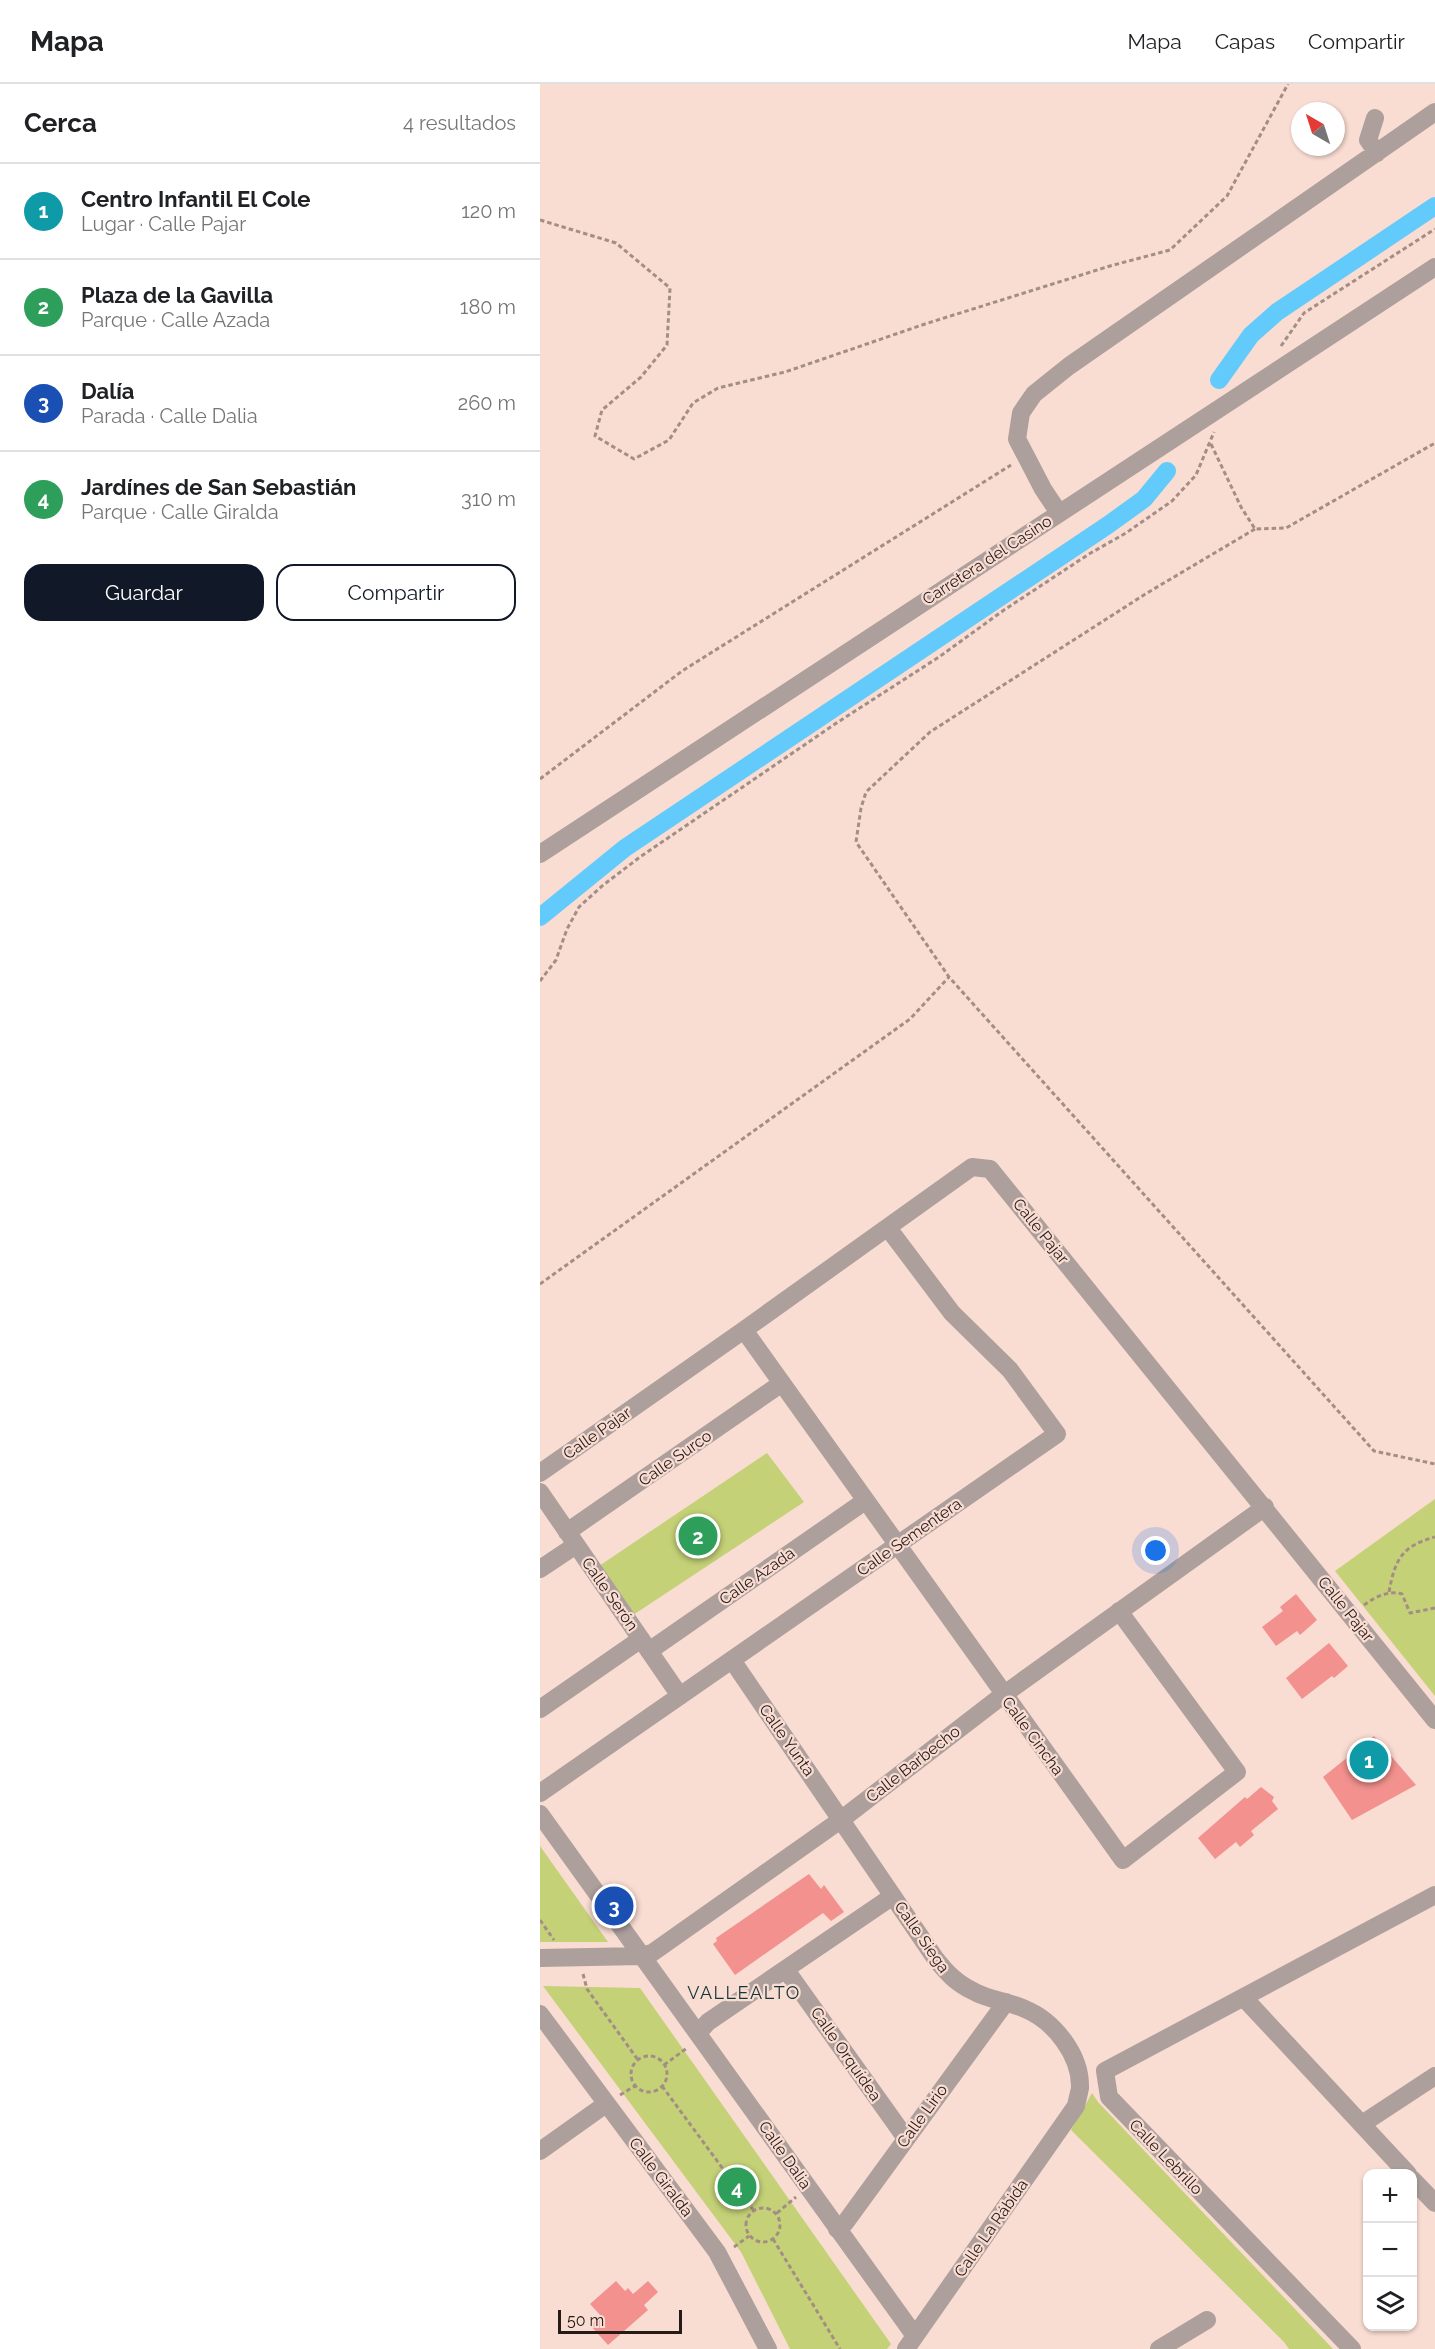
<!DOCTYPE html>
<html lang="es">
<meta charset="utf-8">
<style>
body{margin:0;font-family:Raleway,sans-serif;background:#f2f2f2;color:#202124}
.controls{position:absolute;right:18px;bottom:18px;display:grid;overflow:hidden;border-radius:12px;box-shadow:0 2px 4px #0004}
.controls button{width:54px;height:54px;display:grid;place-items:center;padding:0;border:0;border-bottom:2px solid #e0e0e0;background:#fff;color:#202124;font:30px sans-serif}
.compass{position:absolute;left:751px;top:18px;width:54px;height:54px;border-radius:50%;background:#fff;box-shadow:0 2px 4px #0004;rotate:321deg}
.scale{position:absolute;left:18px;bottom:15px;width:124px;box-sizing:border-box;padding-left:6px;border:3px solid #251b17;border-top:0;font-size:16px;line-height:21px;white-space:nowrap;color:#251b17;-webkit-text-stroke:4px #f9dcd2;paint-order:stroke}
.you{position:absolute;left:616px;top:1467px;width:21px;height:21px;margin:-15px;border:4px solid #fff;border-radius:50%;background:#1a73e8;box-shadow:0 0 0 9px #1a73e833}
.badge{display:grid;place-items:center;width:39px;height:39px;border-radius:50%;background:#111827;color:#fff;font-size:20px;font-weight:700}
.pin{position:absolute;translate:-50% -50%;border:3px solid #fff;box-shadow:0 2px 6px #0006}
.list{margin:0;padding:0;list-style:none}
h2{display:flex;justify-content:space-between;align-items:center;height:78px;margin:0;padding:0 24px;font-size:26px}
h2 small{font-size:20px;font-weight:400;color:#757577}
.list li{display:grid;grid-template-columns:39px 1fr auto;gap:18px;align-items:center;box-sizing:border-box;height:96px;padding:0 24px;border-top:2px solid #e0e0e0}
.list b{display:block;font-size:22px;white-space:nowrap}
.list p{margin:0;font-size:20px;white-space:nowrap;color:#757577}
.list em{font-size:20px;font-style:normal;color:#757577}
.actions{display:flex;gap:12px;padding:18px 24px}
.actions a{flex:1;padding:14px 0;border:2px solid #111827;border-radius:18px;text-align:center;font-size:21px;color:#111827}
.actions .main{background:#111827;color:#fff}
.icon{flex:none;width:33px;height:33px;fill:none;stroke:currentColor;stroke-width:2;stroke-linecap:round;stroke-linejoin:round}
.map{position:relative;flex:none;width:895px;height:2265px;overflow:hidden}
header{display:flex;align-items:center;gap:36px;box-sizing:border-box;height:84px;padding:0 30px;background:#fff;border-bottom:2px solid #e0e0e0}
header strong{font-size:28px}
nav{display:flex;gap:33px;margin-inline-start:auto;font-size:21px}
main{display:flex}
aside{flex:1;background:#fff}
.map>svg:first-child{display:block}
.green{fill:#c5d177}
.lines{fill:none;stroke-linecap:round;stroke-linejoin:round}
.canal{stroke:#62cbfb;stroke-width:18}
.building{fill:#f2918e}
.path{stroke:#a38e86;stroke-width:3;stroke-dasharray:4.5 3;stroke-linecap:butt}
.minor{stroke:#ac9f9c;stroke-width:18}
.labels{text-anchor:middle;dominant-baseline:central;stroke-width:4.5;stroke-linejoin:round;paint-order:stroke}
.street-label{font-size:16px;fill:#251b17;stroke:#f9dcd2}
.neighbourhood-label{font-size:18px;letter-spacing:1.5px;fill:#123538;stroke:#f9dcd2}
</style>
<header>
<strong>Mapa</strong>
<nav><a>Mapa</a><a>Capas</a><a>Compartir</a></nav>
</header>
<main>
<aside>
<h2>Cerca<small>4 resultados</small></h2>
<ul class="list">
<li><span class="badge" style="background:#0f9aa8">1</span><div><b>Centro Infantil El Cole</b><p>Lugar · Calle Pajar</p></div><em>120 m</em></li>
<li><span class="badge" style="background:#2e9e5b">2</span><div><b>Plaza de la Gavilla</b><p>Parque · Calle Azada</p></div><em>180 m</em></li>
<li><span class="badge" style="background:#1a4fb4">3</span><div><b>Dalía</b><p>Parada · Calle Dalia</p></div><em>260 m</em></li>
<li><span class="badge" style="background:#2e9e5b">4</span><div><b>Jardínes de San Sebastián</b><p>Parque · Calle Giralda</p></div><em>310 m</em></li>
</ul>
<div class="actions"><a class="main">Guardar</a><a>Compartir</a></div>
</aside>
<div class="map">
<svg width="895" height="2265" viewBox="0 0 895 2265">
<rect width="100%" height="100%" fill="#f9dcd2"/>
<path class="green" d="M227,1369L264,1418L87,1535L53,1486Z
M895,1415V1612L795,1487Z
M0,1762L68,1858H0Z
M3,1902L100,1904L351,2260L347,2265H250L201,2168Z
M552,2009L558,2018L793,2265H749L744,2258L531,2046Z"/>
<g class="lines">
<path class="canal" d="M679,296L711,251L737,228L895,122
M0,833L85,764L568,441L604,415L627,387"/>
</g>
<path class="building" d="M756,1510L777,1536L760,1551L757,1547L736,1562L722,1543L743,1527L740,1523Z
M789,1559L808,1582L794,1594L792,1592L762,1615L746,1594Z
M834,1652L876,1701L812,1736L783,1693Z
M721,1703L734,1713L732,1717L738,1725L711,1747L714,1751L700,1763L696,1758L675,1775L658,1754L705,1713L707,1715Z
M269,1790L281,1805L284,1801L304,1828L291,1837L283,1829L195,1891L173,1860L177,1857L176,1854Z
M76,2197L85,2207L88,2204L93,2210L108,2197L118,2208L104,2221L108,2226L68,2261L50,2241L61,2232L50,2220Z"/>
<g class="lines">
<path class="path" d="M0,136L76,159L130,204L127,261L101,293L62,326L55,352L94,375L129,356L153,319L178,304L245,288L385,240L570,182L630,166L687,112L748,0
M741,262L764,229L895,145
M671,360L701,423L715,445L746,444L895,359
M715,445L607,509L390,648L326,708L321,724L316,758L409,893L834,1367L895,1380
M0,695L142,587L471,381
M0,897L16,876L27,845L39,823L62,802L100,773L298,638L399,573L464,526L549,470L586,449L632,417L656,391L674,348
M0,1200L370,935L409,893
M849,1508C855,1475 862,1462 895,1453
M824,1521C835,1513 849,1506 862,1510L870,1529L895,1524
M0,1836L14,1856
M43,1890L47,1905L98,1976
M91 1990a18 18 0 1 1 36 0a18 18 0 1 1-36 0Z
M124,1981L147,1964
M122,2002L214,2127
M80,2011L95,2002
M206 2141a17 17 0 1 1 34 0a17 17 0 1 1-34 0Z
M237,2129L256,2113
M233,2155L300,2265
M194,2163L209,2152"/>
<path class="minor" d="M835,34L828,56L837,69
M519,429L503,405L477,355L481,329L494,310L529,282L895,28
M0,770L895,183
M204,1246L583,1776L697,1688L579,1527
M0,1389L204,1246L432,1083L450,1085L895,1636
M0,1408L140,1612
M27,1448L242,1299
M0,1485L36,1461
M109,1567L325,1417
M192,1576L395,1874C406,1888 416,1899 433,1907C448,1916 468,1917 485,1925C514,1937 541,1971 540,2004C539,2010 537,2016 536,2022L366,2265
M0,1625L101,1555
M0,1709L517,1350L470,1286L412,1229L348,1144
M0,1730L375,2252
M0,1874L101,1872L112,1869L302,1735L463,1611L725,1423
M246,1886L365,2053
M704,1914L868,2090
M0,1930L177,2168L228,2265
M158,1949L168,1938L353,1812
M822,2040L895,1992
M0,2067L66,2020
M872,2095L895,2119
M297,2145L305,2139L466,1918
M619,2265L667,2236
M812,2265L569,2013L565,1987L895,1811"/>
</g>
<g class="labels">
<g class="street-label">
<text transform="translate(447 476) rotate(-33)">Carretera del Casino</text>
<text transform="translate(501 1147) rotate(51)">Calle Pajar</text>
<text transform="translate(57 1349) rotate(-35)">Calle Pajar</text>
<text transform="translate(135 1374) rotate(-35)">Calle Surco</text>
<text transform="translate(369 1453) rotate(-35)">Calle Sementera</text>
<text transform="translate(217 1492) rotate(-35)">Calle Azada</text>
<text transform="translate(70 1510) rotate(55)">Calle Serón</text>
<text transform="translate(806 1525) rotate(51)">Calle Pajar</text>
<text transform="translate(493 1652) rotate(54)">Calle Cincha</text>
<text transform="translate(247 1656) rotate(55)">Calle Yunta</text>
<text transform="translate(373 1680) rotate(-38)">Calle Barbecho</text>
<text transform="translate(382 1853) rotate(55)">Calle Siega</text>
<text transform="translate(306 1970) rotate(55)">Calle Orquídea</text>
<text transform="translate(382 2032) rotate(-54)">Calle Lirio</text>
<text transform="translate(245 2071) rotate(55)">Calle Dalia</text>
<text transform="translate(626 2073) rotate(46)">Calle Lebrillo</text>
<text transform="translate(121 2093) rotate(53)">Calle Giralda</text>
<text transform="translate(451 2144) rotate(-55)">Calle La Rábida</text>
</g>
<g class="neighbourhood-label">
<text x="204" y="1908">VALLEALTO</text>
</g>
</g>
</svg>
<div class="controls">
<button>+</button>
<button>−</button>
<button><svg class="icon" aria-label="layers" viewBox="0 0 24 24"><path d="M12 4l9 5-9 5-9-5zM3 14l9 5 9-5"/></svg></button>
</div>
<svg class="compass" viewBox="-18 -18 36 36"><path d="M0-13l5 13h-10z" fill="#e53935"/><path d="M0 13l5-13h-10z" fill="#757577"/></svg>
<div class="scale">50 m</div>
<div class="you"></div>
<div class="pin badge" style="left:829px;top:1676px;background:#0f9aa8">1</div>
<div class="pin badge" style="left:158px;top:1452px;background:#2e9e5b">2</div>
<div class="pin badge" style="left:74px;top:1822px;background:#1a4fb4">3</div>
<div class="pin badge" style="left:197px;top:2103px;background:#2e9e5b">4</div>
</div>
</main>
